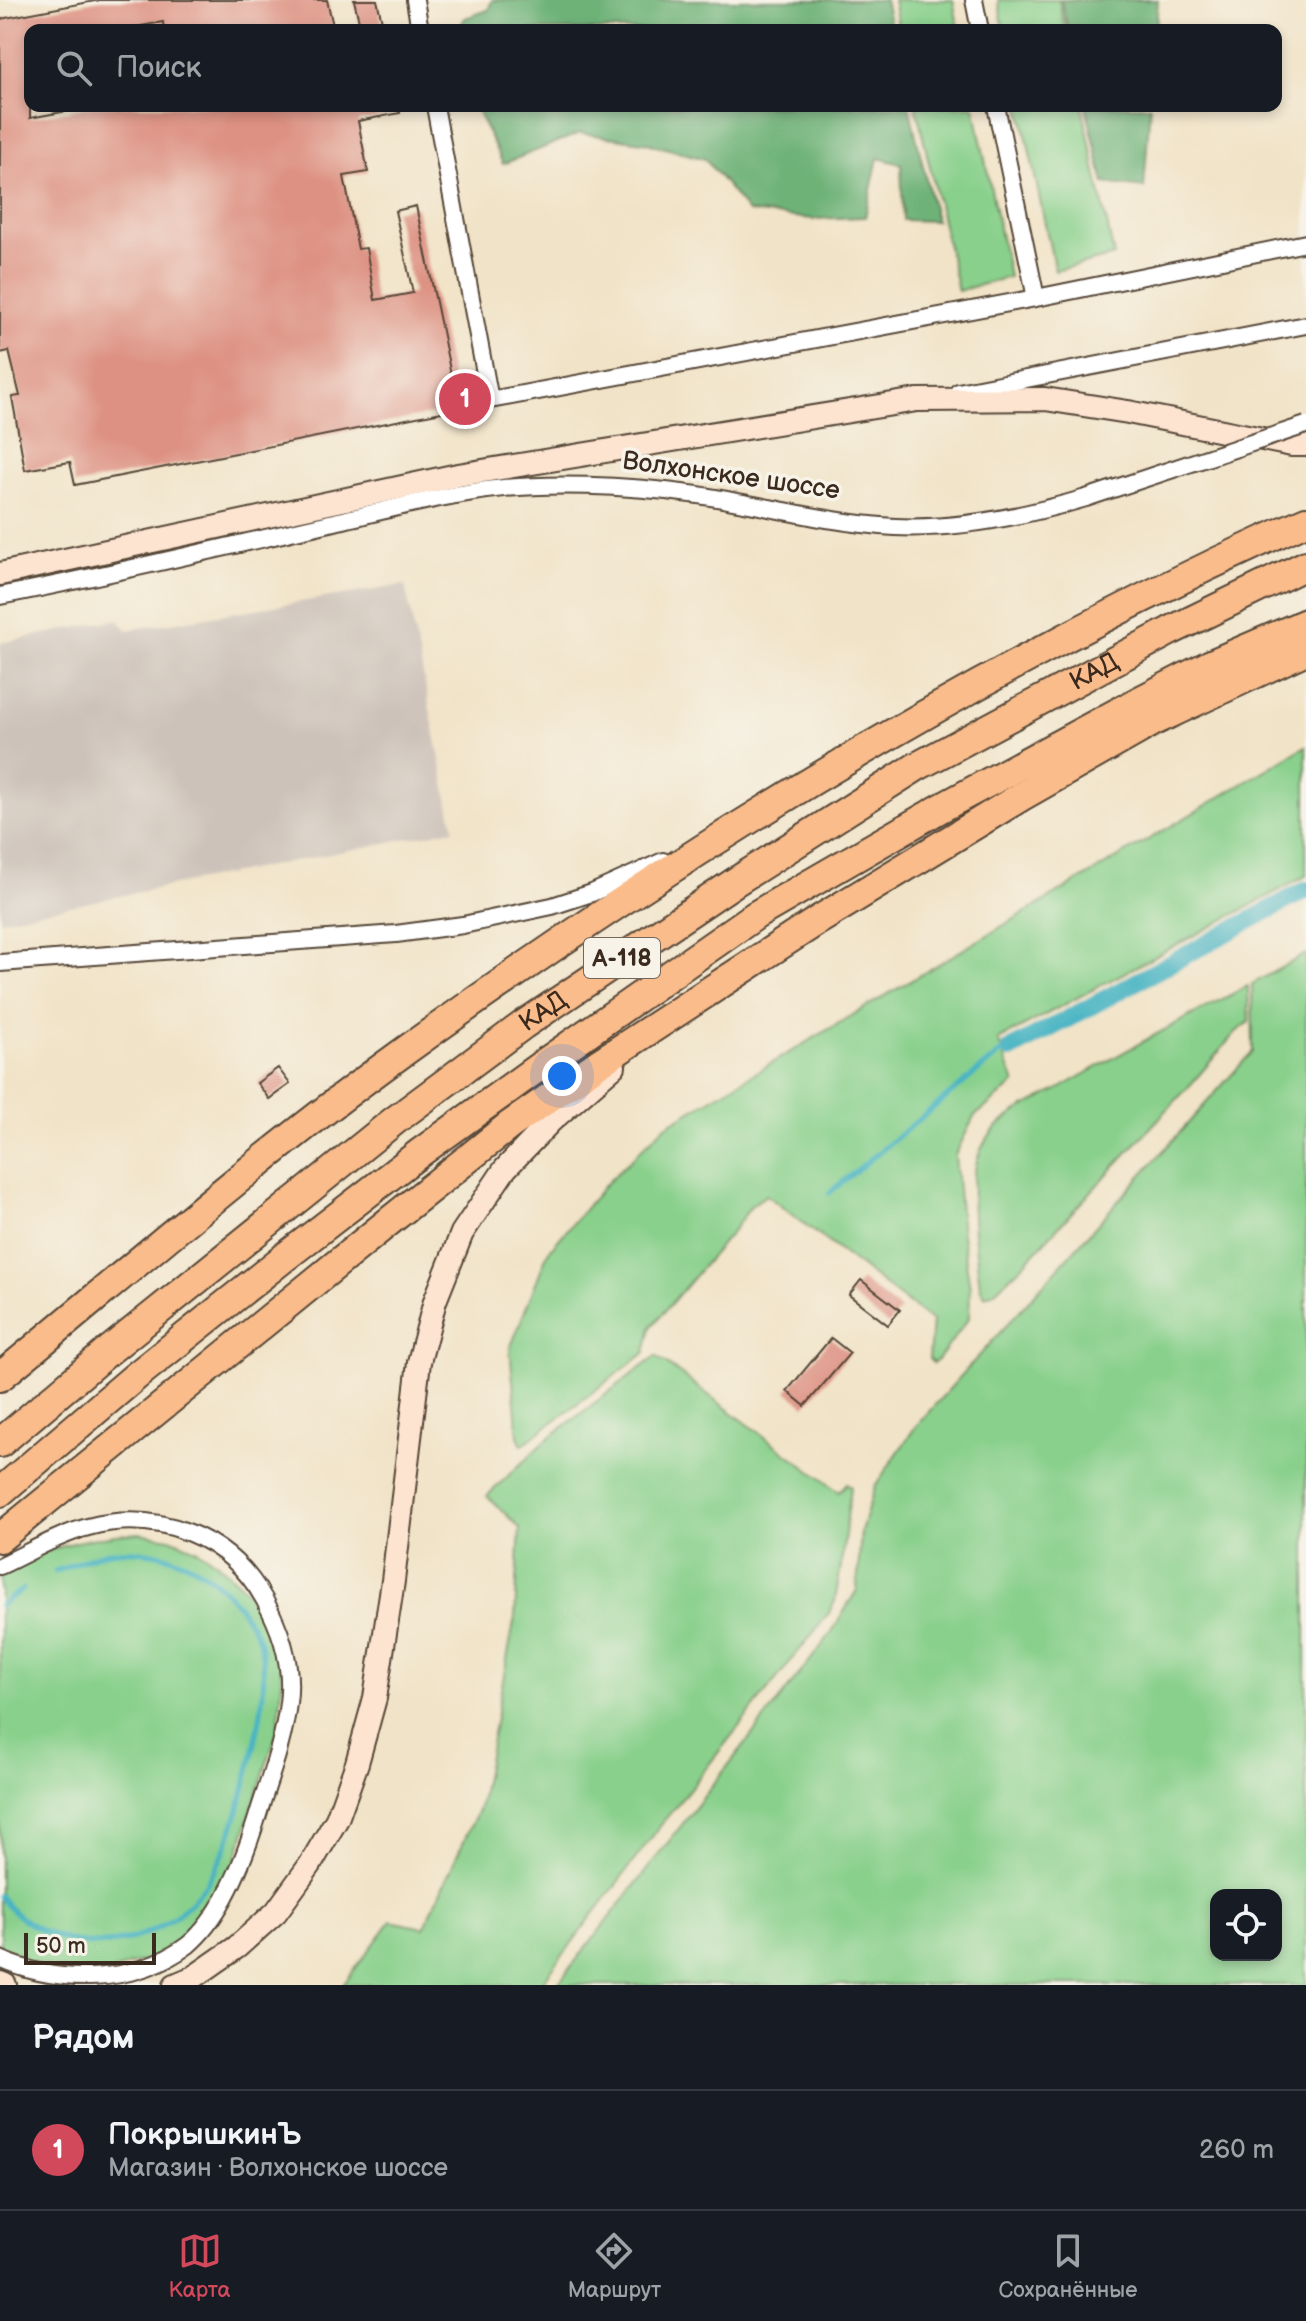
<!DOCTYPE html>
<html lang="ru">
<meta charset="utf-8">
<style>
body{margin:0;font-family:"Balsamiq Sans",sans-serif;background:#242831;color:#f1f3f6}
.controls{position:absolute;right:24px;bottom:24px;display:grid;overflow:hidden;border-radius:16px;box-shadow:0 4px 12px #0003}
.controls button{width:72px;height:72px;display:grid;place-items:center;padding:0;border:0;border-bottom:2px solid #363941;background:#171b24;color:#f1f3f6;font:40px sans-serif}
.scale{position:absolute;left:24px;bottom:20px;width:132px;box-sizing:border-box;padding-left:8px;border:4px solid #3b2a1e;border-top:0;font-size:22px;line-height:28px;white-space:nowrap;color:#3b2a1e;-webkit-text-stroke:6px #f7f3e8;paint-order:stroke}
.you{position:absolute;left:562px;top:1076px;width:28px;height:28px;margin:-20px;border:6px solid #fff;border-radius:50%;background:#1a73e8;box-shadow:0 0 0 12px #1a73e833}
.badge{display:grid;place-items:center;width:52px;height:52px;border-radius:50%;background:#d1495b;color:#fff;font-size:26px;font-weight:700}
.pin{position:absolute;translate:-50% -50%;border:4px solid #fff;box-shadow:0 2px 8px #0006}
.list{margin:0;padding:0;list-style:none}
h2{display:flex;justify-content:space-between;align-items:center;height:104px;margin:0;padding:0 32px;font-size:34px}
h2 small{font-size:26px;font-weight:400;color:#9ea1a6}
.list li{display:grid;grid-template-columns:52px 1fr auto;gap:24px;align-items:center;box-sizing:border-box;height:120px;padding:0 32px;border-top:2px solid #363941}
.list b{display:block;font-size:30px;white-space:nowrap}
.list p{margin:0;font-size:26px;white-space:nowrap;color:#9ea1a6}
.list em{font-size:26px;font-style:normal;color:#9ea1a6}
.icon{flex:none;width:44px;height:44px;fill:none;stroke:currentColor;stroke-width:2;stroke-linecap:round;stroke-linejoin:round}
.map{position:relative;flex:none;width:1306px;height:1985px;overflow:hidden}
.search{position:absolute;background:#171b24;box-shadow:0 4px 12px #0003;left:24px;right:24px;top:24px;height:88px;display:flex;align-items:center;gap:20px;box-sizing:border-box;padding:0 28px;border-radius:16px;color:#9ea1a6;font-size:30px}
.sheet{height:224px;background:#171b24}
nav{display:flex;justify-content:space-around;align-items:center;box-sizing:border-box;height:112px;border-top:2px solid #363941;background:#171b24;font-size:22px;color:#9ea1a6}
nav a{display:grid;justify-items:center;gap:4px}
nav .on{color:#d1495b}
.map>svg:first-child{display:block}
.industrial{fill:#cdc2b9}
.green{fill:#89d08c;stroke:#627d55;stroke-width:2;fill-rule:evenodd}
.forest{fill:#6eb278;stroke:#546e4b;stroke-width:2}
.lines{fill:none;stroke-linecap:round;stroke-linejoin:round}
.stream{stroke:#47b4c3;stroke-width:5}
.canal{stroke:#47b4c3;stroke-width:18}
.building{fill:#dd9182}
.minor-casing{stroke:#564637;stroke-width:20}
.secondary-casing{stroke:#564637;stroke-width:26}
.motorway-casing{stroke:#564637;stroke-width:32}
.minor{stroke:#fff;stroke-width:16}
.secondary{stroke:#fde4d1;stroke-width:22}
.motorway{stroke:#fabc8b;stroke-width:28}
.minor-bridge-casing{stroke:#564637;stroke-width:20;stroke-linecap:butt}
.minor-bridge{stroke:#fff;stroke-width:16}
.labels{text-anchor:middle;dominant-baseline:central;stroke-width:7;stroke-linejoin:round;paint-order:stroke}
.shield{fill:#f7f3e8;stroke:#73665b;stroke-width:2}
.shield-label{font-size:24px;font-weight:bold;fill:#3b2a1e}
.street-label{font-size:26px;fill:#3b2a1e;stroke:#f7f3e8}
</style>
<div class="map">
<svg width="1306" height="1985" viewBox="0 0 1306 1985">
<rect width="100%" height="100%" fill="#f7f3e8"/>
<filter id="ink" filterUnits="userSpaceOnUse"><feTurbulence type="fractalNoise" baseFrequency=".0125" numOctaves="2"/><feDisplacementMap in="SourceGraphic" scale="16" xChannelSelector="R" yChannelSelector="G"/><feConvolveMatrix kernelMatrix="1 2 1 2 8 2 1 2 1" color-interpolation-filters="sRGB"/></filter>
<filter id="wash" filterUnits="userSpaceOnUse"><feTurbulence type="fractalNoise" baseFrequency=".006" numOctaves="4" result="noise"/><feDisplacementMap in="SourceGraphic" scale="32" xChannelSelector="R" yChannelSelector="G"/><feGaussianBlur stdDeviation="1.8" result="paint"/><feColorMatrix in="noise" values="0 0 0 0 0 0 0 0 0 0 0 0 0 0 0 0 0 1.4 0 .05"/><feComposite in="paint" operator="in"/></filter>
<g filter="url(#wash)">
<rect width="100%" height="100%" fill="#f1e3c7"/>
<path class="industrial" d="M405,585L454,829L0,920V643L118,619L127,630Z"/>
<path class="green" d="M893,0H953L959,30H899Z
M998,0H1059L1065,30H1004Z
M916,106H974L1009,277L958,291Z
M1020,106H1082L1114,256L1055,271Z
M1306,746V876L998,1040L1015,1083L974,1117L955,1155L962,1235L970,1288L969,1318L938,1360L933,1363L929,1359L932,1321L766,1195L752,1205L732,1232L651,1327L645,1353L522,1445L518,1436L510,1349L548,1252L605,1185L664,1127Z
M1306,954V1985H557L830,1635L857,1590L861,1531L875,1486L916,1426L1253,1051L1252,984ZM1216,1895H1276V1955H1216Z
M1248,986L1249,1022L1236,1032L1192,1083L1022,1266L994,1292L985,1296L980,1287C976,1248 963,1176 985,1142C1001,1115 1032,1104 1059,1089C1121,1053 1183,1019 1248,986Z
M656,1356L839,1492L847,1483L851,1487L841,1565L835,1601L829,1613L664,1821L540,1985H343L391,1921L424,1928L479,1808L515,1617L520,1528L487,1496L545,1441Z
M139,1533L170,1538L196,1549L216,1562L245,1589L266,1620L281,1664L282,1685L278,1729L229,1880L202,1922L166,1953L95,1977L0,1955V1578C42,1547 88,1536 139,1533Z"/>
<path class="forest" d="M492,0H885L892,30H458L465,18L488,10Z
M1061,0H1158L1156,30H1068Z
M475,106H909L936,221L903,220L901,164L878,158L865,217L813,219L748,212L705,159L643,142L580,133L503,164Z
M1086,106H1150L1144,188L1104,183Z"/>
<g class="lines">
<path class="stream" d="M829,1193L999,1054L1010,1050
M0,1605L23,1589
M0,1896C16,1920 47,1936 76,1942C128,1951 177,1925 207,1883C229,1851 240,1807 249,1770C259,1728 269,1686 260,1644C257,1631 246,1618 239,1607C208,1567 169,1549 118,1551C98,1552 74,1565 55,1571"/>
<path class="canal" d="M1010,1050L1306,890"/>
</g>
<g id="blocks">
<path class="building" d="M100,0H327L334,30H164L163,22L119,30H30V118L94,106H399L400,113L358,121L368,172L344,176L358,249L366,248L375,300L413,293L395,211L416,206L454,389L472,384L477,405L75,485L70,462L25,470L12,397L20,396L9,351L0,353V19Z
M354,0H377L384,30H361Z
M278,1068L290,1084L269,1099L257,1083Z
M861,1280L900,1310L888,1325L849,1295Z
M831,1338L850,1353L805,1406L787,1391Z"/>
</g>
</g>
<g filter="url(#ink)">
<use href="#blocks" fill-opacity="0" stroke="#564637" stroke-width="2"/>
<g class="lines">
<defs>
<path id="minor" d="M415,0L420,30
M974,0L980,30
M435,106L490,400L1036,298L1306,243
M996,106L1036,298
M958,392L1306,325
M0,596C109,575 217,549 326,524C384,511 444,494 504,488C569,482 657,487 722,499C779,509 837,524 895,527C959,530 1025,516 1086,498
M0,963L396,934L463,925L552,906L592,893L663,861
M0,1566C28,1553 58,1535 88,1527C158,1509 229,1536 264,1599C282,1631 293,1666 288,1703C284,1739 271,1774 260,1808C247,1852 224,1915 188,1945C135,1985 58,1985 0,1959"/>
<path id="secondary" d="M0,574L458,475L917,400L1045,399L1128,412L1292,445H1306
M0,1983L5,1985
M175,1985L194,1977L237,1947L276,1912L310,1865L337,1819L357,1763L375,1698L393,1581L419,1362L435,1301L462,1233L505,1169L551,1121L614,1066"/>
<g id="motorway">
<path d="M0,1377C131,1269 260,1156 398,1056C683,850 985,664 1306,521"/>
<path id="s1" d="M0,1443L106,1353L394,1121L523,1025L735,882L916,767L1170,631L1306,565"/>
<path d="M0,1492L136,1376L285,1257L421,1152L547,1061L756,915L941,808L1137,702L1211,664L1306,623"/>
<path d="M0,1538L392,1219L510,1125L599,1063L817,921L1022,796L1154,721L1306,650"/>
</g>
</defs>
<use href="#minor" class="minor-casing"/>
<use href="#secondary" class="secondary-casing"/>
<use href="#motorway" class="motorway-casing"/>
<use href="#minor" class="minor"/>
<use href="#secondary" class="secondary"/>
<use href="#motorway" class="motorway"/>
<defs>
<path id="minor-bridge" d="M1086,498L1306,425"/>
</defs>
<use href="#minor-bridge" class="minor-bridge-casing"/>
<use href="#minor-bridge" class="minor-bridge"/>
</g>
</g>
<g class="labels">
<rect class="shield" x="584" y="938" width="76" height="40" rx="6"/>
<g class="shield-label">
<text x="622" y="958">А-118</text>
</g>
<g class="street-label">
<text transform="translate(731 476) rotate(8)">Волхонское шоссе</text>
<text stroke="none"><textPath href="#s1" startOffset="1342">КАД</textPath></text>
<text stroke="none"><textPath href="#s1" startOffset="694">КАД</textPath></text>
</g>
</g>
</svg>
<div class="controls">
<button><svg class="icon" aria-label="locate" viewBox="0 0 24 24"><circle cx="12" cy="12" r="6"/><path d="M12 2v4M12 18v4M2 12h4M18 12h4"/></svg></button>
</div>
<div class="scale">50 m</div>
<div class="you"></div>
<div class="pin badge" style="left:465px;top:399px">1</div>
<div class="search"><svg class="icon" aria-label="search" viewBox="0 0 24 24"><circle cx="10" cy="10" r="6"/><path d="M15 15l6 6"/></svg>Поиск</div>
</div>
<section class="sheet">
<h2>Рядом<small></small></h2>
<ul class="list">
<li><span class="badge">1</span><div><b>ПокрышкинЪ</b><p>Магазин · Волхонское шоссе</p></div><em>260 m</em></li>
</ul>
</section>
<nav>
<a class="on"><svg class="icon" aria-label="map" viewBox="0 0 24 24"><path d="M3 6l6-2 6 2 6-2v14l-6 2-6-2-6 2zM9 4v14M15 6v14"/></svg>Карта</a>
<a><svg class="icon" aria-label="directions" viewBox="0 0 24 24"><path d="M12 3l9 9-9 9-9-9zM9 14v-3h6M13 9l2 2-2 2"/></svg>Маршрут</a>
<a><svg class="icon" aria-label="saved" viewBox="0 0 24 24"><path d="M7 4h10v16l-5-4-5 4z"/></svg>Сохранённые</a>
</nav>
